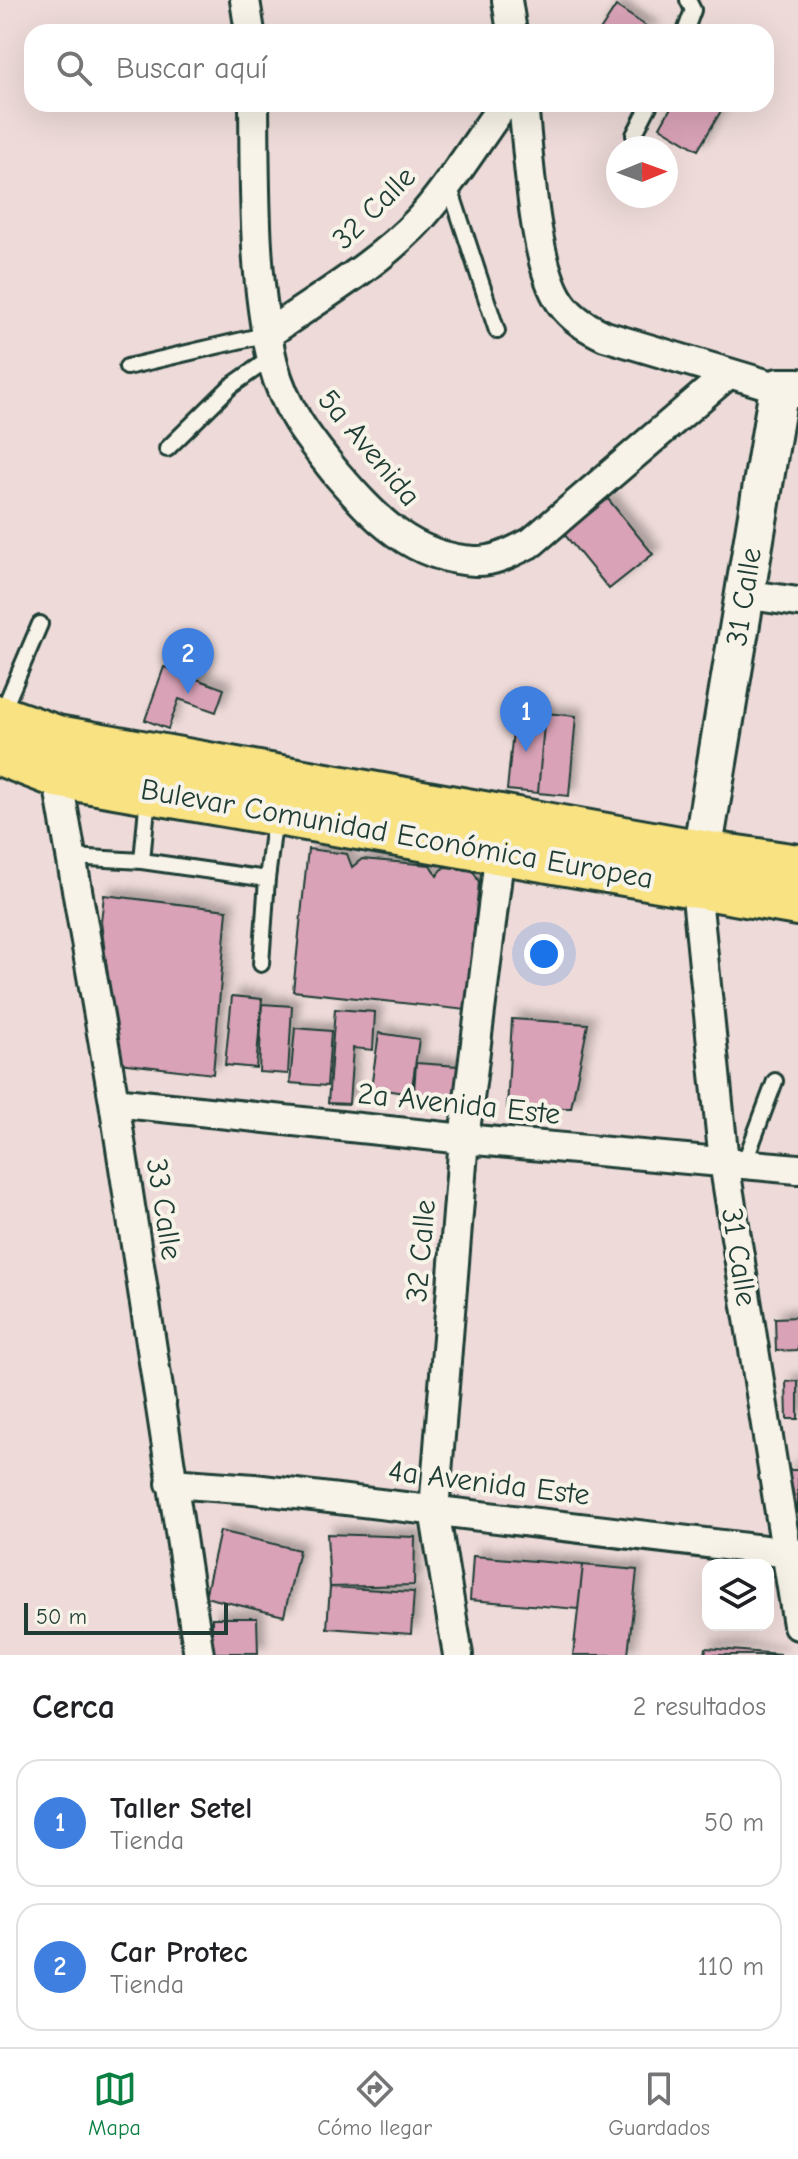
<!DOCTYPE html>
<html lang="es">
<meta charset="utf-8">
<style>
body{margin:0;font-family:"Comic Neue",sans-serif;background:#f2f2f2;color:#202124}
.controls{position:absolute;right:24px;bottom:24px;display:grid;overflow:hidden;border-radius:16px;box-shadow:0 8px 32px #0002}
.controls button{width:72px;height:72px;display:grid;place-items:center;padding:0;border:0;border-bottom:2px solid #e0e0e0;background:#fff;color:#202124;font:40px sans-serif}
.compass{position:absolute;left:606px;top:136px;width:72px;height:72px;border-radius:50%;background:#fff;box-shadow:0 8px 32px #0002;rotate:89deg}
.scale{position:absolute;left:24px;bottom:20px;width:204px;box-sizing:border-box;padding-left:8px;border:4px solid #1f3d34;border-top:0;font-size:22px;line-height:28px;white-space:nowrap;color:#1f3d34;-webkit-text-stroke:6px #f7f3e8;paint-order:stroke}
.you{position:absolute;left:544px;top:954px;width:28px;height:28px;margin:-20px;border:6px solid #fff;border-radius:50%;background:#1a73e8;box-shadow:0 0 0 12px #1a73e833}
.badge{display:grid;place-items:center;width:52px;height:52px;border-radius:50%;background:#0b8043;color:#fff;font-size:26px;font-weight:700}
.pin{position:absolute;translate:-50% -66px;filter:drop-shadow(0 2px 4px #0008)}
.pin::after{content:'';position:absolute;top:42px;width:28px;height:24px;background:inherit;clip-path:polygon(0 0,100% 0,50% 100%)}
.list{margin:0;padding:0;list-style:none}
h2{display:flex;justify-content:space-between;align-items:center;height:104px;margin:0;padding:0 32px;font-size:34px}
h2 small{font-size:26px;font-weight:400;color:#757577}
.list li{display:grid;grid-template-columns:52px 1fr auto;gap:24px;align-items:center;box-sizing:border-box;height:128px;margin:0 16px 16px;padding:0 16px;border:2px solid #e0e0e0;border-radius:24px}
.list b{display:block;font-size:30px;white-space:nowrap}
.list p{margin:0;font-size:26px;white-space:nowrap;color:#757577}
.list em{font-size:26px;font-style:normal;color:#757577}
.icon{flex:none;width:44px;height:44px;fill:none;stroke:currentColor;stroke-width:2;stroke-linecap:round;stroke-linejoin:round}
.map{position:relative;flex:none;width:798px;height:1655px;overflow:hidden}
.search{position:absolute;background:#fff;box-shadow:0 8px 32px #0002;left:24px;right:24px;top:24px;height:88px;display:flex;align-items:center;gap:20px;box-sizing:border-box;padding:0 28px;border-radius:24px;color:#757577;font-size:30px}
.sheet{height:392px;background:#fff}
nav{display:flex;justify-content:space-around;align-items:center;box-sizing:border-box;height:112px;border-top:2px solid #e0e0e0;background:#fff;font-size:22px;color:#757577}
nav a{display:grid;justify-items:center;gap:4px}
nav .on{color:#0b8043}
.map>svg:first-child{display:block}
.building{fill:#d9a2b6;stroke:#1f3d34;stroke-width:2;filter:url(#shadow)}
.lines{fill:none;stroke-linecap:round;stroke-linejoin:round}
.lane-casing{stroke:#1f3d34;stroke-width:20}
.street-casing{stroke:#1f3d34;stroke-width:34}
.secondary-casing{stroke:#1f3d34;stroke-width:44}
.primary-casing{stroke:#1f3d34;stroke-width:50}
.lane{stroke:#f7f3e8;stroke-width:14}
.street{stroke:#f7f3e8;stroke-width:28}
.secondary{stroke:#f7f3e8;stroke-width:38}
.primary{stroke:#f8e281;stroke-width:44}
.labels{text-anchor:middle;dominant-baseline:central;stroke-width:8;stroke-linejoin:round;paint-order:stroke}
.street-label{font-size:30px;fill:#1f3d34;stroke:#f7f3e8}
</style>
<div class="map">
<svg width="798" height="1655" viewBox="0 0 798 1655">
<defs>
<filter id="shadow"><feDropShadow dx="7" dy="-7" stdDeviation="4" flood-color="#0004"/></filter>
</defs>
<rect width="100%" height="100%" fill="#eedbd9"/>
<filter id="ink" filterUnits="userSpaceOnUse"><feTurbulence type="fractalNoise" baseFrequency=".0125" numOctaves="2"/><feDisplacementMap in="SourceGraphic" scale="16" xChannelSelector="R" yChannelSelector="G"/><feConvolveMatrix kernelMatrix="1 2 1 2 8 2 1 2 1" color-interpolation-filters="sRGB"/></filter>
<g filter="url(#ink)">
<path class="building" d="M616,6L652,30L651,32H599Z
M673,104H725L698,150L660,127Z
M608,499L653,554L609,589L564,534Z
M164,667L224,689L216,712L179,699L168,729L145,720Z
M515,710L545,713L538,793L507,790Z
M545,713L576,716L569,796L538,793Z
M308,849L347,854L352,867L362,859L430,865L437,876L444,867L472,869L479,882L466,1010L293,991Z
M104,895L227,910L213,1074L119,1063L101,922Z
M232,996L262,999L256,1068L225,1065Z
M262,1004L292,1006L288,1074L259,1072Z
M335,1009L375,1012L373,1050L353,1048L349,1104L328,1103Z
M512,1019L588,1024L571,1108H507Z
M295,1028L331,1031L327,1086L290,1083Z
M379,1033L419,1039L411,1094L371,1088Z
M416,1063L458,1066L456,1109L413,1107Z
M798,1317V1350L776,1351L775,1318Z
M798,1381V1419H787L786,1382Z
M788,1470H798V1514Z
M220,1531L299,1550L284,1616L205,1597Z
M327,1534L415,1537L414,1585L330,1587Z
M473,1556L583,1565L578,1609L470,1600Z
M583,1565L637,1570L628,1655H573Z
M330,1587L414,1592L411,1634L327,1628Z
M212,1618H257L258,1653H212Z
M706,1648L780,1654V1655H705Z"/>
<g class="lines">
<defs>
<path id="lane" d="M685,32L693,10L688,0
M634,135L650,104
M448,182L497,331
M127,367L268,334
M167,449L231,386L272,357
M2,713L40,624
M71,857L142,861L267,879L261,964
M142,861L148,795
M267,879L275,816
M744,1164L775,1081"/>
<path id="street" d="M245,0L250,32
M507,0L512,32
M254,104C255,191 253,279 273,364C285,409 307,437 336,473C374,517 411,558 475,561C495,562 514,551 532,542L728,374
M523,104C529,155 533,263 561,303C572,319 588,328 605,336L779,388
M268,334C320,297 376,266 420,219C449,187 478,140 504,104
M744,594L798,602
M57,775L114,1102L199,1655
M696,887L724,1162L798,1625
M114,1102L464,1139L798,1169
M171,1483L254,1489L798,1554
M458,1655L434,1510L464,1139L500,851"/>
<path id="secondary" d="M702,853L779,388H798"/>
<path id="primary" d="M0,718L57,738L702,853L798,867
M0,753L57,775L798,903"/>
</defs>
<use href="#lane" class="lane-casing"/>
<use href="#street" class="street-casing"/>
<use href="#secondary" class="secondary-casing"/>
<use href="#primary" class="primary-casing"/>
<use href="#lane" class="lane"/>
<use href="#street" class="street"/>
<use href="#secondary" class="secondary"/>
<use href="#primary" class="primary"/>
</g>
</g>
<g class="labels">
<g class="street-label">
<text transform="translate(374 208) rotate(-45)">32 Calle</text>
<text transform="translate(369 448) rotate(50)">5a Avenida</text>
<text transform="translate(744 597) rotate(-81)">31 Calle</text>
<text transform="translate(397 834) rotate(10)">Bulevar Comunidad Económica Europea</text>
<text transform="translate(459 1104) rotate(6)">2a Avenida Este</text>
<text transform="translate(164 1209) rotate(81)">33 Calle</text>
<text transform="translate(421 1251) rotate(-85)">32 Calle</text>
<text transform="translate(739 1257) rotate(81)">31 Calle</text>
<text transform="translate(489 1483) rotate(7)">4a Avenida Este</text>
</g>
</g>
</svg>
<div class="controls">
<button><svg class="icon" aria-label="layers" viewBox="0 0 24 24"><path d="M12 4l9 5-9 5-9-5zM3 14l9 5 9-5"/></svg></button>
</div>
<svg class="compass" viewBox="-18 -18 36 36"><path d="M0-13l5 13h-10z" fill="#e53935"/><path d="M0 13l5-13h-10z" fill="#757577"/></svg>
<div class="scale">50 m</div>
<div class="you"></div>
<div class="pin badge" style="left:526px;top:752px;background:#3f7fe0">1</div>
<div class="pin badge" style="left:188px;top:694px;background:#3f7fe0">2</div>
<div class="search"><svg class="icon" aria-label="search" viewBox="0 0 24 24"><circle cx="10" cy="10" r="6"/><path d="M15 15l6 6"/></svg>Buscar aquí</div>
</div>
<section class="sheet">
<h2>Cerca<small>2 resultados</small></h2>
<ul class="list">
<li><span class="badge" style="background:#3f7fe0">1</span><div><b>Taller Setel</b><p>Tienda</p></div><em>50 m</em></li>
<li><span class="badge" style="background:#3f7fe0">2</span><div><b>Car Protec</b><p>Tienda</p></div><em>110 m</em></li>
</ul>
</section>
<nav>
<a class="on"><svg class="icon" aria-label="map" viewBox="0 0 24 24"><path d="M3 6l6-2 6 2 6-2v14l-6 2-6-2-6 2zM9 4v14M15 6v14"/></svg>Mapa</a>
<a><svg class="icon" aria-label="directions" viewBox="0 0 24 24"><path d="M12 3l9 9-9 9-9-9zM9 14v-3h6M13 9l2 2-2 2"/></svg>Cómo llegar</a>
<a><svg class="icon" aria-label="saved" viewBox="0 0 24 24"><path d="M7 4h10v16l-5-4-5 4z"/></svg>Guardados</a>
</nav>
